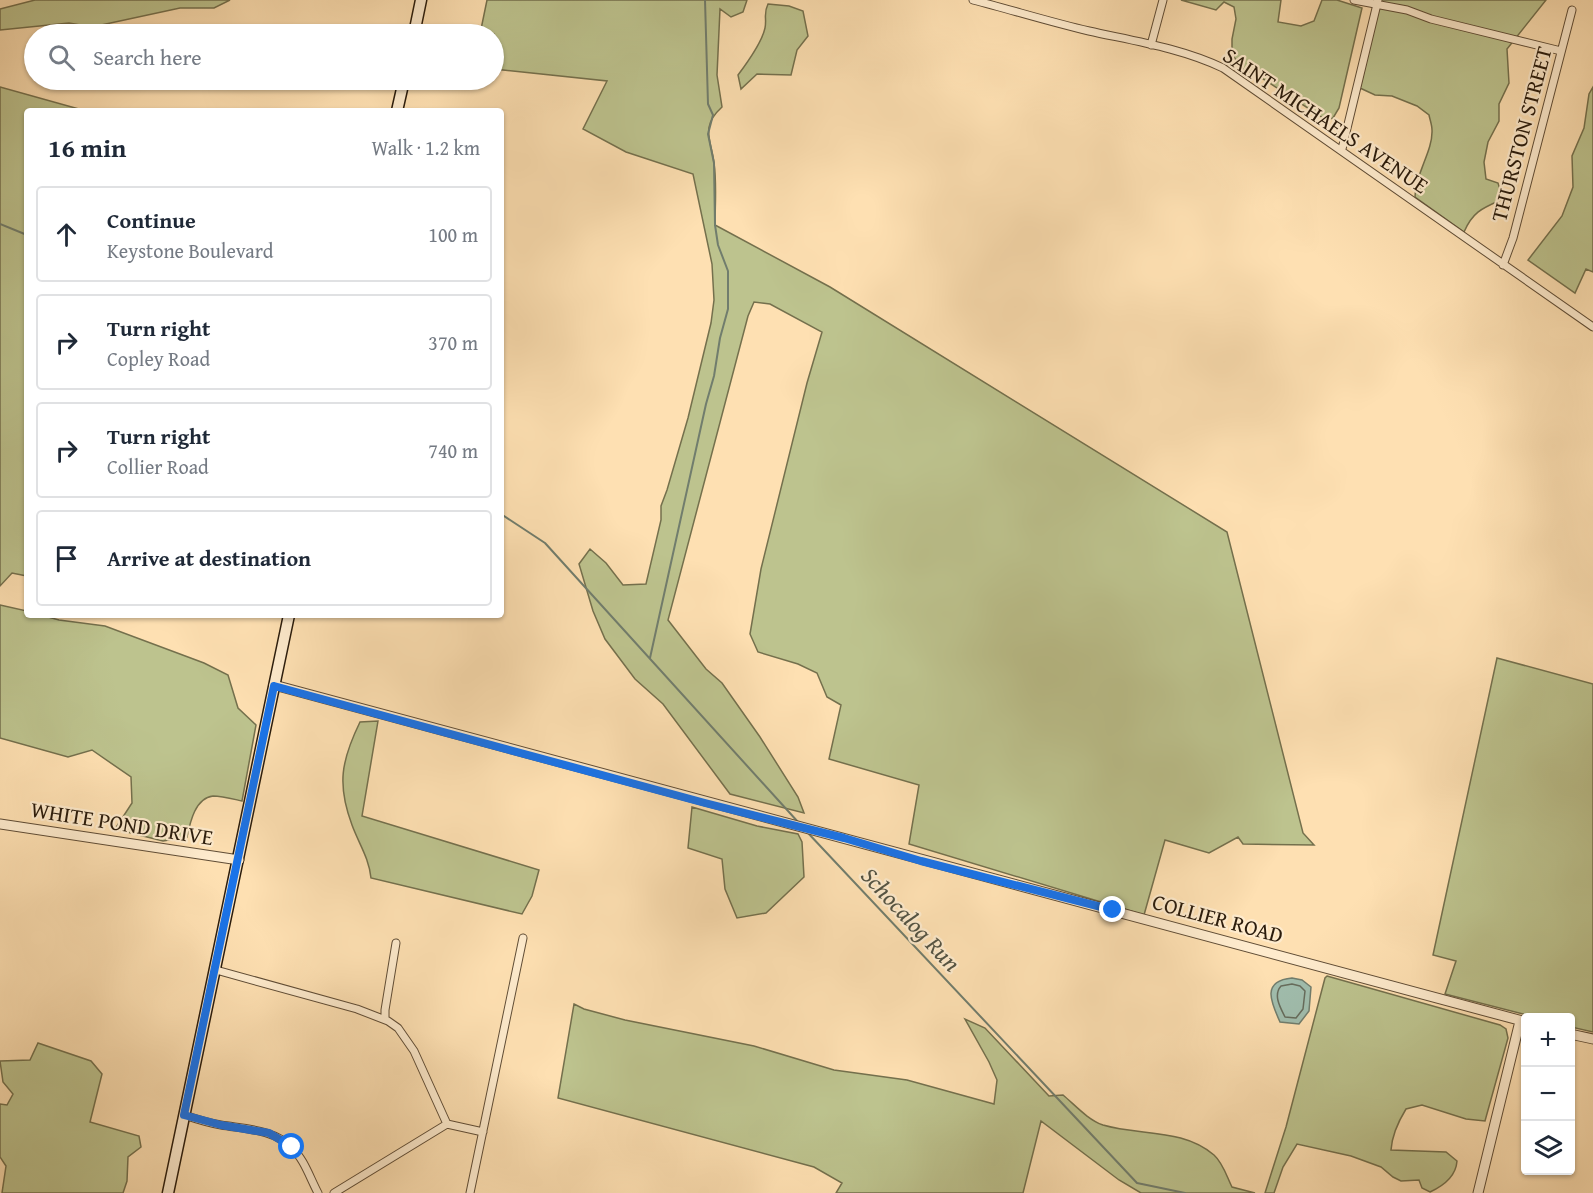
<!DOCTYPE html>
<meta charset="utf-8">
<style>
body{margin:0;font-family:"Gentium Book Plus",serif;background:#f2f2f3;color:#1f2937}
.controls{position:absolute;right:18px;bottom:18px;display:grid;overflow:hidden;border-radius:6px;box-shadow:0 2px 4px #0004}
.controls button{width:54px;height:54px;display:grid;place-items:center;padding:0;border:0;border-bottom:2px solid #e0e1e3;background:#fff;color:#1f2937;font:30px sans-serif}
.stop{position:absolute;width:18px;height:18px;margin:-14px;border:4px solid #1a73e8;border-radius:50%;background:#fff}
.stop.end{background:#1a73e8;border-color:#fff;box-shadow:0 2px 6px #0008}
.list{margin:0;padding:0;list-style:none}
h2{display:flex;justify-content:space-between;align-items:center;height:78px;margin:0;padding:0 24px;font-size:26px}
h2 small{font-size:20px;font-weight:400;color:#747a83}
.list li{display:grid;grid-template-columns:39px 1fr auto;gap:18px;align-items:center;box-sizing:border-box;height:96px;margin:0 12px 12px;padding:0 12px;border:2px solid #e0e1e3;border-radius:6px}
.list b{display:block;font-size:22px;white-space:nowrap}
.list p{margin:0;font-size:20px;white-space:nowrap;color:#747a83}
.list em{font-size:20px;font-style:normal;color:#747a83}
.icon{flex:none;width:33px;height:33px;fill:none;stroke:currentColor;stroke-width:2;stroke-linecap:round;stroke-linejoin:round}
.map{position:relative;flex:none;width:1593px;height:1193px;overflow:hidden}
.search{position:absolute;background:#fff;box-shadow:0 2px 4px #0004;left:24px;top:24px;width:480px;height:66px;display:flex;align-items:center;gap:15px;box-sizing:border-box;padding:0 21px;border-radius:33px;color:#747a83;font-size:22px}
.panel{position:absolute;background:#fff;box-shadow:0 2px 4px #0004;left:24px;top:108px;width:480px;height:510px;border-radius:6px}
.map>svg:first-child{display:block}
.green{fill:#bdc38e;stroke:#74704d;stroke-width:1.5}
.water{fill:#a0bdad;stroke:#717d6d;stroke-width:1.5}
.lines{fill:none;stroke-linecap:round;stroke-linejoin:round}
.shore{stroke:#666c5c;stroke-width:1.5}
.stream{stroke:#717d6d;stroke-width:2}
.minor-casing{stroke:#604d36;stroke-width:9}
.tertiary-casing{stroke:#604d36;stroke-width:11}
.secondary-casing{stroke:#2b1c0c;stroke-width:13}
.minor{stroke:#feebcd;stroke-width:7}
.tertiary{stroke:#feebcd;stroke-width:9}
.secondary{stroke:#feebcd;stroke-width:10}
.route{stroke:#1a73e8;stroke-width:8}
.labels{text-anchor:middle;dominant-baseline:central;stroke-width:4.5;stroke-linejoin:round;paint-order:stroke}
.street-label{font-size:22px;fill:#2b1c0c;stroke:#feebcd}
.water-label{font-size:24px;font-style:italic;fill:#545444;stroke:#feebcd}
</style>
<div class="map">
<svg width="1593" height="1193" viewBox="0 0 1593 1193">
<rect width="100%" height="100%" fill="#fee0b2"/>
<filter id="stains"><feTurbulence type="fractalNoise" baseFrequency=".00333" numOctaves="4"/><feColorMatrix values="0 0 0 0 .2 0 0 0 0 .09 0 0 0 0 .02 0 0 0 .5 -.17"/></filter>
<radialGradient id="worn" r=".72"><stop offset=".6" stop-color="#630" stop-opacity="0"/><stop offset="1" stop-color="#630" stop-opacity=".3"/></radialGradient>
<path class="green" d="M35,0H230L214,8H180L92,27L69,23L0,30V9Z
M487,0H747L743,12L731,17L720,9L717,75L722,107C700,127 711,139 714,163C717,183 715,205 715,225L830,287L1227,532L1303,833L1314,845L1243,844L1238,837L1209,853L1165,840L1144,915L909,844L919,785L829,759L841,705L827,697L817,673L798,664L758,652L750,634L761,569L807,383L822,332L770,304L754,302L748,316L668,620L706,669L722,683L760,737L798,797L804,813L730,794L663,704L635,679L605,639L593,611L579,564L590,549L606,563L623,585L646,584L661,520V506L667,490L688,418L711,323L714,300L712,264L693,174L626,152L583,129L607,81L494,69V34H480Z
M1181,0H1281L1278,22L1301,26L1314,21L1322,0H1337L1362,8L1339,108L1333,118L1326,120L1265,80L1241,68L1232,54V39L1236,19L1234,7L1224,2L1216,10Z
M1381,0H1546L1507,49L1509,83L1499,104V121L1488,142L1484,162L1486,179L1498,183L1503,199C1483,208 1473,211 1464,232L1415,197C1415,174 1433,151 1432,130C1432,125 1430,120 1429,115L1417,106L1392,96L1375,95L1360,88Z
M768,4L789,6L803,11L808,36L797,50L791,75L757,74L741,89L738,75C747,63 762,42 765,28C767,18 763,14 768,4Z
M0,87L86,111H27V576L12,573L0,586Z
M1593,87V272L1586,269L1575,293L1528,260L1562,216L1573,187L1572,156L1584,128L1589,94Z
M0,605L27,611V615H41L59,620L105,626L204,663L228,675L238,708L256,725L242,801C233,799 222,796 213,796C195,798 190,823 187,837L163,841L115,829L132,803L131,777L92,750L68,757L0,738Z
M1497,658L1593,684V1032L1571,1027L1570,1018L1535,1017L1445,994L1456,961L1433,955Z
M378,721L362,816L539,870L532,896L522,914L371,878C369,858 359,844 352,825C337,785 341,761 360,722Z
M692,807L757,826L798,834L802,842L804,877L766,913L737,918L725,889L722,859L688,848Z
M1327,976L1500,1025L1506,1029L1508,1038L1485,1121L1466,1119L1422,1105L1406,1109C1398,1122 1392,1135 1391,1150L1446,1152L1457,1161C1456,1176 1443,1186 1430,1192L1422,1188L1419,1180L1401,1181L1393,1177L1381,1167L1351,1156L1297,1144L1283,1167L1274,1193H1265L1286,1127L1325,978Z
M574,1004L584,1009L625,1020L754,1046L834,1070L907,1080L994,1104L997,1080L989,1062L965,1019L985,1028L1049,1096L1063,1095C1075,1105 1088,1120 1103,1125C1140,1136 1183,1128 1214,1155C1223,1163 1227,1177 1232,1187L1255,1193H1141L1119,1180L1041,1121L1023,1193H836L842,1183L814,1167L558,1098Z
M38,1043L91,1061L102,1074L90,1122L139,1136L141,1147L128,1157L127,1181L123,1193H2L6,1166L0,1157V1104L7,1105L13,1094L3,1082L0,1061L30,1060Z"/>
<path class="water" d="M1292,978L1302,980L1311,987L1309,1011L1299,1024L1280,1022C1271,1002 1261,981 1292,978Z"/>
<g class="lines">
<path class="shore" d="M1292,984L1300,986L1305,991L1303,1009L1296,1018L1285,1017C1280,1007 1273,995 1281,986Z"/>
<path class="stream" d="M0,224L27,235
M501,514L545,543L798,822
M650,658L706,404L714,376L720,338L728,309V271L718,245L715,225L714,163L708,134L713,115L708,104L705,0
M808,833L1137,1183L1185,1193"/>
<defs>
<path id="minor" d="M973,0C1012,10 1050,22 1089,31C1134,41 1181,48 1223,68L1593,327
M1354,0L1407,10L1431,19L1561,51
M1151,45L1163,0
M1342,149L1378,0
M1503,265L1513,238L1572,10
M216,970L357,1009L388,1021L398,1028L414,1051L447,1124
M385,1019V1010L396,943
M184,1115C196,1119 208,1123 221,1125C245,1129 274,1129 292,1148C304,1159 310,1178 318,1193
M447,1124L483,1132
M334,1193L447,1124
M470,1193L523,938"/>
<path id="tertiary" d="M274,685L1526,1022
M0,824L239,860
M1570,1034L1593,1039
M1478,1193L1520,1021"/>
<path id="secondary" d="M414,34L421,0
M397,111L404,80
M168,1193L289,615"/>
</defs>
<use href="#minor" class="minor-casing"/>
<use href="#tertiary" class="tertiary-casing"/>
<use href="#secondary" class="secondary-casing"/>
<use href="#minor" class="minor"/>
<use href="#tertiary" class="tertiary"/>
<use href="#secondary" class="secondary"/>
</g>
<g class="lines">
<path class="route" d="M292,1147L269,1133L221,1125L184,1115L274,686L705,803L844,838L921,861L1113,910"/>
</g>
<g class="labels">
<g class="street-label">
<text transform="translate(1326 120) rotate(34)">SAINT MICHAELS AVENUE</text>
<text transform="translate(1521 134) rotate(-75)">THURSTON STREET</text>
<text transform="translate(122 823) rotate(9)">WHITE POND DRIVE</text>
<text transform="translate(1218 918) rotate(15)">COLLIER ROAD</text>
</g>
<g class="water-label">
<text transform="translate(911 919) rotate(47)">Schocalog Run</text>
</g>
</g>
<rect width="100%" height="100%" filter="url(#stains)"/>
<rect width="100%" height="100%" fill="url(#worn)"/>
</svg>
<div class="controls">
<button>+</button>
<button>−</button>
<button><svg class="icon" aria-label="layers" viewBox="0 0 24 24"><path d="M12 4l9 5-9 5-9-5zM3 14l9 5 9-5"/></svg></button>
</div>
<div class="stop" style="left:292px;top:1147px"></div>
<div class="stop end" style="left:1113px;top:910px"></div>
<div class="search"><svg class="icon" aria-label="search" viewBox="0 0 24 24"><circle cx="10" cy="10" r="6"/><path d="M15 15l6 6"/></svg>Search here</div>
<section class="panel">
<h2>16 min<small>Walk · 1.2 km</small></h2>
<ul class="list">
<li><svg class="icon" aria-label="ahead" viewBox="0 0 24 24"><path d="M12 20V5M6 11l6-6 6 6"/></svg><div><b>Continue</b><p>Keystone Boulevard</p></div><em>100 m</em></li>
<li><svg class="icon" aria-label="right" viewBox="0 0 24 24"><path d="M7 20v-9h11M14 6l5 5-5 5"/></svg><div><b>Turn right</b><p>Copley Road</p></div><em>370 m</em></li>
<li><svg class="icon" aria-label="right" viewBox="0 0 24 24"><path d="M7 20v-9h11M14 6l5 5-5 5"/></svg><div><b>Turn right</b><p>Collier Road</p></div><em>740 m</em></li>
<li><svg class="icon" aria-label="arrive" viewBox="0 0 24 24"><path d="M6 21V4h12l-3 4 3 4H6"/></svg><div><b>Arrive at destination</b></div></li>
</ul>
</section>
</div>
